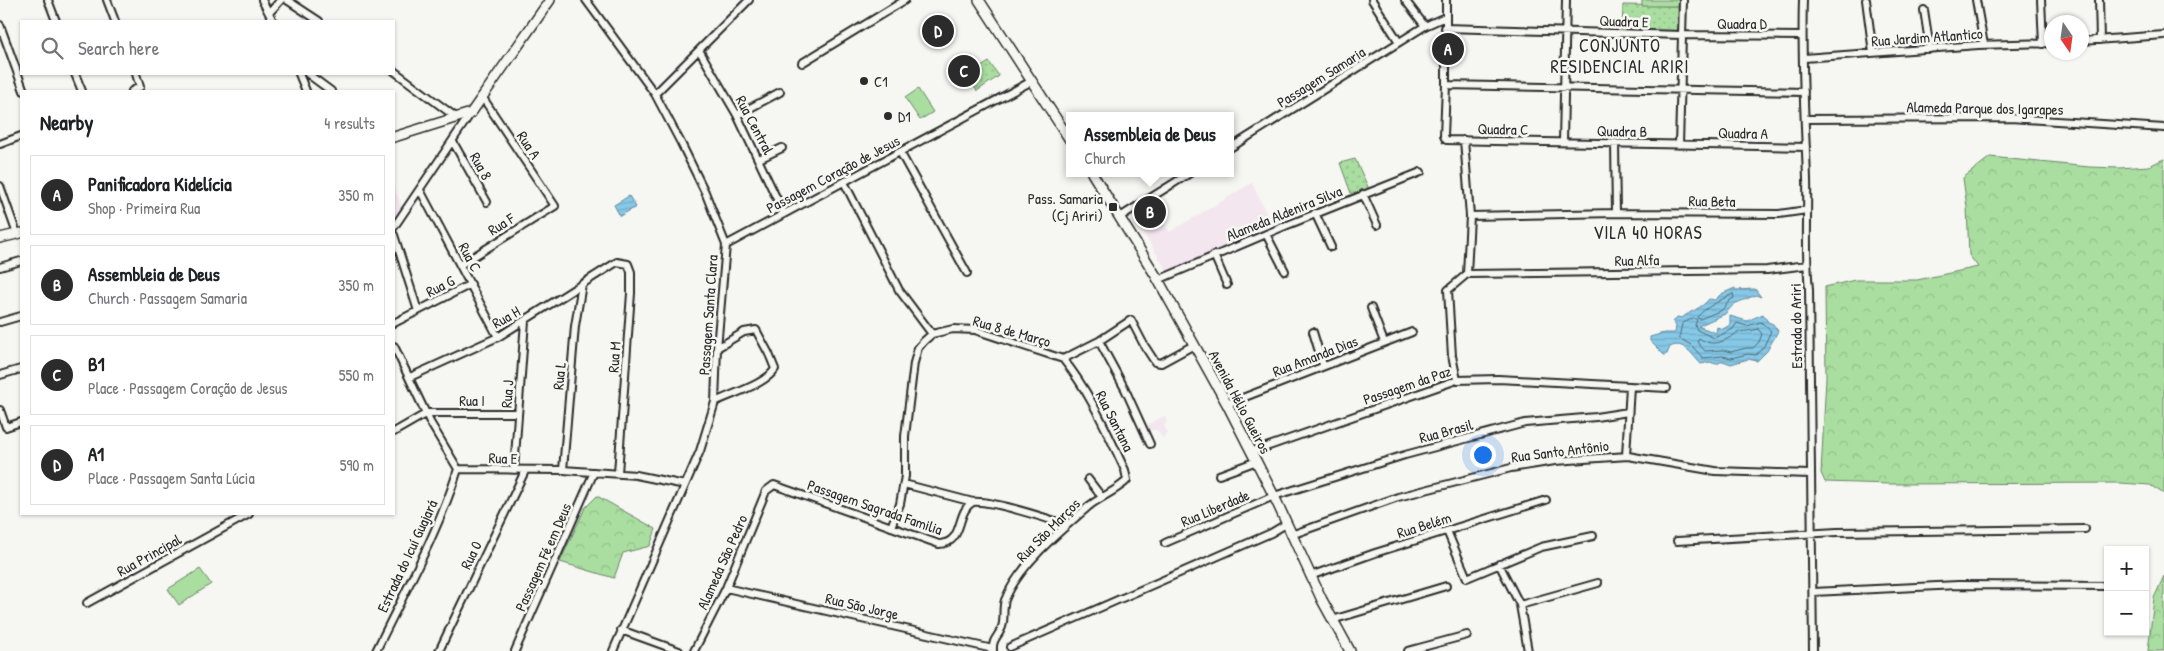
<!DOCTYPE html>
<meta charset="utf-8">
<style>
body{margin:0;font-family:"Patrick Hand",sans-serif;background:#f2f2f2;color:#202124}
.controls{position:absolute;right:15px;bottom:15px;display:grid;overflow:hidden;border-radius:0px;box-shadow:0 1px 4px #0004}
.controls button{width:45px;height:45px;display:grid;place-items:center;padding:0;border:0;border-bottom:1px solid #e0e0e0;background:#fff;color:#202124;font:25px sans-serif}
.compass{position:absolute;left:2044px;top:15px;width:45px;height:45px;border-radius:50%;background:#fff;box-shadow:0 1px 4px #0004;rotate:167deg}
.you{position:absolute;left:1482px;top:454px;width:18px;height:18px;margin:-12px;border:4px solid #fff;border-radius:50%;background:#1a73e8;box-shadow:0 0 0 8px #1a73e833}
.badge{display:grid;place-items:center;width:32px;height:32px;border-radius:50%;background:#2b2b2b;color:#fff;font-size:16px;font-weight:700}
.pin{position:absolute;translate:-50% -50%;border:2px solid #fff;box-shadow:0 1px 5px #0006}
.popup{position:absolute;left:1066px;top:112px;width:168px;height:65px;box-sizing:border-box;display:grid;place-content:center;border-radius:0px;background:#fff;filter:drop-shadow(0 1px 4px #0005);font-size:16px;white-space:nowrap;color:#757577}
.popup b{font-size:19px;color:#202124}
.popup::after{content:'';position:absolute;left:50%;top:100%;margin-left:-10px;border:10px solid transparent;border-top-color:#fff}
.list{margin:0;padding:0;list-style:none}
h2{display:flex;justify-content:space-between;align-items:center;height:65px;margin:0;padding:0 20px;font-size:21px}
h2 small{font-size:16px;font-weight:400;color:#757577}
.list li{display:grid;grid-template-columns:32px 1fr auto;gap:15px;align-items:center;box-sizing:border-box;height:80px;margin:0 10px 10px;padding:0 10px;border:1px solid #e0e0e0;border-radius:0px}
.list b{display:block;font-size:19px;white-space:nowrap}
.list p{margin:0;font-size:16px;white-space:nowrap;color:#757577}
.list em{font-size:16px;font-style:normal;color:#757577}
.icon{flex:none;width:28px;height:28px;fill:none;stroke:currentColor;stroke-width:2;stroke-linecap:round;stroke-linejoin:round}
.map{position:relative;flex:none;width:2164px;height:651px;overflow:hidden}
.search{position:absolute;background:#fff;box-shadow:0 1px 4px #0004;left:20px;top:20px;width:375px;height:55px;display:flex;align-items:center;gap:12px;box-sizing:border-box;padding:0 18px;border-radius:0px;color:#757577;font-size:19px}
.panel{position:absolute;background:#fff;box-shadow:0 1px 4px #0004;left:20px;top:90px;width:375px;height:425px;border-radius:0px}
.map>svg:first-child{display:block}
.built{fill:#f3e6ef}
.green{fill:url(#green-dots);stroke:#6a8466}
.forest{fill:url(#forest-crowns);stroke:#6a8466}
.pitch{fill:#aadea0;stroke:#6a8466}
.water{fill:url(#water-rules);stroke:#62899c}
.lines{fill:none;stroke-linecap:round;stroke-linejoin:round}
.shore{stroke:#4f6a76;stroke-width:1}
.minor-casing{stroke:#2b2b2b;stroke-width:10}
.secondary-casing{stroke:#2b2b2b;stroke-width:12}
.minor{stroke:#f6f6f2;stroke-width:6}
.secondary{stroke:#f6f6f2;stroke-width:9}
.poi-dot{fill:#2b2b2b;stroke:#f6f6f2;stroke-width:2}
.labels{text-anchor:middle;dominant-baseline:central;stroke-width:5;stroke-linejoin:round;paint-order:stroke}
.street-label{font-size:15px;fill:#2b2b2b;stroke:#f6f6f2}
.poi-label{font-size:15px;fill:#2b2b2b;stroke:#f6f6f2;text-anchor:start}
.quarter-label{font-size:18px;letter-spacing:1px;fill:#2b2b2b;stroke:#f6f6f2}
</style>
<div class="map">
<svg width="2164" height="651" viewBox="0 0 2164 651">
<defs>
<pattern id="green-dots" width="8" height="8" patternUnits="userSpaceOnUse" patternTransform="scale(1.25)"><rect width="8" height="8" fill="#aadea0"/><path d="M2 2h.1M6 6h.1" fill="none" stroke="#92bf8a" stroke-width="1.8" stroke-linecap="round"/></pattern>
<pattern id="forest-crowns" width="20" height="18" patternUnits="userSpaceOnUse" patternTransform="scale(1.25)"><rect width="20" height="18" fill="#aadea0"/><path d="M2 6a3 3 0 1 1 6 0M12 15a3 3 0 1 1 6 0" fill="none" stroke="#92bf8a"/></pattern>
<pattern id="water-rules" width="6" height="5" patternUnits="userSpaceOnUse" patternTransform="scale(1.25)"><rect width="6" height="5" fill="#86c8e7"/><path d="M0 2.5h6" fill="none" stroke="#74acc6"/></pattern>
</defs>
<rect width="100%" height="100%" fill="#f6f6f2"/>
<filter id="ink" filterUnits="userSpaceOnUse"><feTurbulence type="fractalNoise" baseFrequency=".02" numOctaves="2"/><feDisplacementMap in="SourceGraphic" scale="10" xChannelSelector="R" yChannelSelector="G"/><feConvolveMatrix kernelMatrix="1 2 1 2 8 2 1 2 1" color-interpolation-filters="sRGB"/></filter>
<g filter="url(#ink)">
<path class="built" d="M1252,183L1272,226L1168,272L1141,229L1160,219L1170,232Z
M394,187L403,210L394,224Z
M1165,416L1167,422L1164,426L1168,433L1163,438L1157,430H1149L1146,425Z"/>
<path class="green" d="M1623,5L1680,6V32H1622Z
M989,62L999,76L977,91L967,76Z
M1355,159L1369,189L1352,196L1340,163Z"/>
<path class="forest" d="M1990,157L2089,167L2119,168L2149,166L2164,159V494L2150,485L2120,483L1891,484L1825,482L1821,473L1826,378L1825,287L1855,280H1917L1978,267L1969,255L1967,207L1963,178Z
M597,496L656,529L650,546L623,553L614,578L560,562L585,508Z
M2164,576V651H2148L2154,598Z"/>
<path class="pitch" d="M1642,0H1680V6H1642Z
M918,89L933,112L920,120L905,98Z
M200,569L211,584L179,605L168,589Z"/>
<path class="water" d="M629,196L636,207L620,216L614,205Z
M1735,288V290L1755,289L1761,297L1756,295L1734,304L1725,314L1698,326L1716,333L1717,327L1723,329L1730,325V316L1747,321L1763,314L1768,322L1773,324L1778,331L1767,351L1757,361L1748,359L1731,364L1723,361L1716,364L1710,362L1701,364C1692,355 1684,340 1670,347L1667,354L1664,355L1650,341V337L1664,333H1675L1676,326L1673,322L1677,317L1682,318C1690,311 1701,309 1709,299L1715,300L1721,294Z"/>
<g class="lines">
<path class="shore" d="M1733,294L1734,298L1730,300L1722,310L1700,319L1697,318C1698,312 1727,296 1733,294Z
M1694,318L1697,320L1695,325L1697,330L1714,338L1733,329L1737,323L1747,326L1761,322L1771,331L1764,346L1756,355L1748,354L1731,358L1723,356L1703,358L1691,345L1679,338L1682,324Z
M1758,329L1762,334L1759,342L1753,348H1746L1731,352L1723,350L1705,351L1697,342L1699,338C1715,349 1725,340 1739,332C1741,331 1753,331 1758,329Z"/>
<defs>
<path id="minor" d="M48,0L56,21
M107,0L115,21
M262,0L273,21
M287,0L319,21
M586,0L655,94L681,143L705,192L726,245L717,348L715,402L700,451L613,651
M1372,0L1399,42
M1405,0L1425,26
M1446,0V85L1444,136L1446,140L1806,147
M1803,0C1801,59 1805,119 1807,179C1808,216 1805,253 1809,289L1813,651
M1866,0L1873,53
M1976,0L1984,45
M2041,0L2043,44
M2099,0L2100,40
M1924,10L1930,49
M269,13L281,0
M0,25L24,91
M1445,28L1682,35L1802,36
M2082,41L2164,35
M699,50L737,115L784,214
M1804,58L1978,45L2052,43
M802,63L905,0
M394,71L457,118
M75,74L82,91
M299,74L306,91
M308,74L331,91
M1446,85L1804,92
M132,91L140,87L136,74
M655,94L749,0
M737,115L780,92
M1805,119L2010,118L2164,128
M453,142L487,202
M1563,142L1566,0
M1615,143L1616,213
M0,144L21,136
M1679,145L1683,0
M1230,148L1425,26L1445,17
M900,152L967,273
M759,159L782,148
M844,182L899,290L932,334
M0,186L17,234
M420,190L498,337
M1363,194L1377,225
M1315,213L1331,247
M1470,216L1616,213L1779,214L1807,210
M1120,217L1190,173
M394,227L471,113
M1266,234L1285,271
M394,235L418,311
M726,245L1032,81
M1214,255L1227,285
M460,265L555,206L483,98
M0,267L21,261
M1467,274L1767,270L1807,265
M1158,280L1285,226L1421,172
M1371,308L1384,342
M0,322L21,316
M394,323L471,284
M1313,332L1323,365
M1099,341L1125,389L1150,444
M394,346L430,422L458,469
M0,375L21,369
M410,377L498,337L617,262L628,264L631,272V293L618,473
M1457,380L1452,356L1448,290L1467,274L1470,216L1464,140
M715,402C731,394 766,384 775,369L769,354L756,330L744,332L717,348
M1227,404L1412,332
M0,410L6,427L21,422
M394,432L427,413H518
M1252,452L1457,380L1498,379L1667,388
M1626,456L1630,386
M458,469L563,470L636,475L685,485
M514,470L525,321
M563,470L575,326L582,284
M1219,475L1257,461
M1088,479L1101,496
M904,484L973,502C990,500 1049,519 1067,525
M891,527L900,504L905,476V436L914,363L918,348L924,341L932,334L953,329L975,330L1063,359L1099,341L1131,320L1144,345L1155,362L1161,363L1194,345
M1447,531L1467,578L1541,547L1593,536
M1291,535L1398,497L1511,468L1555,461L1628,456L1715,471L1810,474
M1677,541L1837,532L2085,529
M1165,543L1274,496L1405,455L1525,423L1596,417L1628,412
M1499,564L1520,605L1528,651
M1310,576L1375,553L1546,500
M726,588L993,649
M1813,592L1958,585L2108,586
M87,603L249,514
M1520,605L1598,583
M1332,620L1446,586
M621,630L679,651
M1010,647L1271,533L1286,524
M376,651C404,593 439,531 458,469
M439,651L525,471
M515,651L594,472
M694,651L726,588L766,491L774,485L939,544C965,543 955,512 973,502
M993,651C992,638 998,638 1002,627C1005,618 1002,609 1005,600C1019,565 1061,530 1089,506C1099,498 1121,488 1127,480L1125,470C1107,432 1090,392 1063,359
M1408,651L1467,635"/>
<path id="secondary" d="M979,0L1070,140
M394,137L471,113L550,0
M1092,173L1156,276L1227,404L1274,496L1322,600L1350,651
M0,238L21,233"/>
</defs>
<use href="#minor" class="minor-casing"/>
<use href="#secondary" class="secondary-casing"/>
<use href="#minor" class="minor"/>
<use href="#secondary" class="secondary"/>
</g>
</g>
<g class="poi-dot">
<circle cx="864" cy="81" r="5"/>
<circle cx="888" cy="116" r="5"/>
<rect x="1108" y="202" width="10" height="10" rx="2.5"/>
</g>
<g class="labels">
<g class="street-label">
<text transform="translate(1624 21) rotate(2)">Quadra E</text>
<text x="1742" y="23">Quadra D</text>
<text transform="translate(1927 37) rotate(-4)">Rua Jardim Atlantico</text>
<text transform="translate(1321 77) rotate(-32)">Passagem Samaria</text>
<text transform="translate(1985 108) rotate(1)">Alameda Parque dos Igarapes</text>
<text transform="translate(755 125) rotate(62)">Rua Central</text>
<text transform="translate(1503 129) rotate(1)">Quadra C</text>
<text transform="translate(1622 131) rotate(1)">Quadra B</text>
<text transform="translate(1743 133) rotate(1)">Quadra A</text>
<text transform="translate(529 145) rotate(56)">Rua A</text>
<text transform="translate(481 166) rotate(61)">Rua 8</text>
<text transform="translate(833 174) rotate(-28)">Passagem Coração de Jesus</text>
<text transform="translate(1712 201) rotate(1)">Rua Beta</text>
<text transform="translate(1284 213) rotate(-22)">Alameda Aldenira Silva</text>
<text transform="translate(501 224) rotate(-32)">Rua F</text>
<text transform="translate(470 257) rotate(62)">Rua C</text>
<text transform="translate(1637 260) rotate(-1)">Rua Alfa</text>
<text transform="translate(440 286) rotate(-27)">Rua G</text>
<text transform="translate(708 315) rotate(-86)">Passagem Santa Clara</text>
<text transform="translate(506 317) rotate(-30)">Rua H</text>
<text transform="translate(1796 326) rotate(-91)">Estrada do Ariri</text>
<text transform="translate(1012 331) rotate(16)">Rua 8 de Março</text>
<text transform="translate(1315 356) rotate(-21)">Rua Amanda Dias</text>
<text transform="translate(614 357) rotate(-86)">Rua M</text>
<text transform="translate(559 376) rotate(-85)">Rua L</text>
<text transform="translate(1407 385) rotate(-19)">Passagem da Paz</text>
<text transform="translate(507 394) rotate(-86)">Rua J</text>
<text x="472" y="400">Rua I</text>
<text transform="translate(1240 402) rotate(62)">Avenida Hélio Gueiros</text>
<text transform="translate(1115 421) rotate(63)">Rua Santana</text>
<text transform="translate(1446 431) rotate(-15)">Rua Brasil</text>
<text transform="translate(1560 451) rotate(-7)">Rua Santo Antônio</text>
<text transform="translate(503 458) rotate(2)">Rua E</text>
<text transform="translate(875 507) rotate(19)">Passagem Sagrada Familia</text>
<text transform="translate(1215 508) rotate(-23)">Rua Liberdade</text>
<text transform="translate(1424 525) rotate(-17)">Rua Belém</text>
<text transform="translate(1048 530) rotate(-45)">Rua São Marços</text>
<text transform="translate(149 555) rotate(-29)">Rua Principal</text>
<text transform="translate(471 555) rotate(-64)">Rua 0</text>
<text transform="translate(407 556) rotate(-65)">Estrada do Icuí Guajará</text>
<text transform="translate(543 557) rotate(-66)">Passagem Fé em Deus</text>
<text transform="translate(722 562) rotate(-66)">Alameda São Pedro</text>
<text transform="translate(862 606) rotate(13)">Rua São Jorge</text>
</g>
<g class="poi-label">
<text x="874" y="81">C1</text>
<text x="898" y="116">D1</text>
<text x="1103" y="198" text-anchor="end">Pass. Samaria<tspan x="1103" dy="17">(Cj Ariri)</tspan></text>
</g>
<g class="quarter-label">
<text x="1620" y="45">CONJUNTO<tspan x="1620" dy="21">RESIDENCIAL ARIRI</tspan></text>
<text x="1648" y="232">VILA 40 HORAS</text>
</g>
</g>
</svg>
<div class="controls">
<button>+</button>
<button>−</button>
</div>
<svg class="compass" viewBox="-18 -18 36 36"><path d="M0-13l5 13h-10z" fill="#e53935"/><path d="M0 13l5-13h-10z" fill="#757577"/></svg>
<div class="you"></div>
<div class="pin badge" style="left:1448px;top:49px">A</div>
<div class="pin badge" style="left:1150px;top:212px">B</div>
<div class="popup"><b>Assembleia de Deus</b>Church</div>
<div class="pin badge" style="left:964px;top:71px">C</div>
<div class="pin badge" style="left:938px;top:31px">D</div>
<div class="search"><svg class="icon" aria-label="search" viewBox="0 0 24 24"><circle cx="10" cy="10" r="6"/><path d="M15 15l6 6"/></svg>Search here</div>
<section class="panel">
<h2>Nearby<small>4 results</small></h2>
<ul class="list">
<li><span class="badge">A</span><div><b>Panificadora Kidelícia</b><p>Shop · Primeira Rua</p></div><em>350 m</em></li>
<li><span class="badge">B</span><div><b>Assembleia de Deus</b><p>Church · Passagem Samaria</p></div><em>350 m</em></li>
<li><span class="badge">C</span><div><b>B1</b><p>Place · Passagem Coração de Jesus</p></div><em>550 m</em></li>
<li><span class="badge">D</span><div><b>A1</b><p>Place · Passagem Santa Lúcia</p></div><em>590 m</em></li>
</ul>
</section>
</div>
